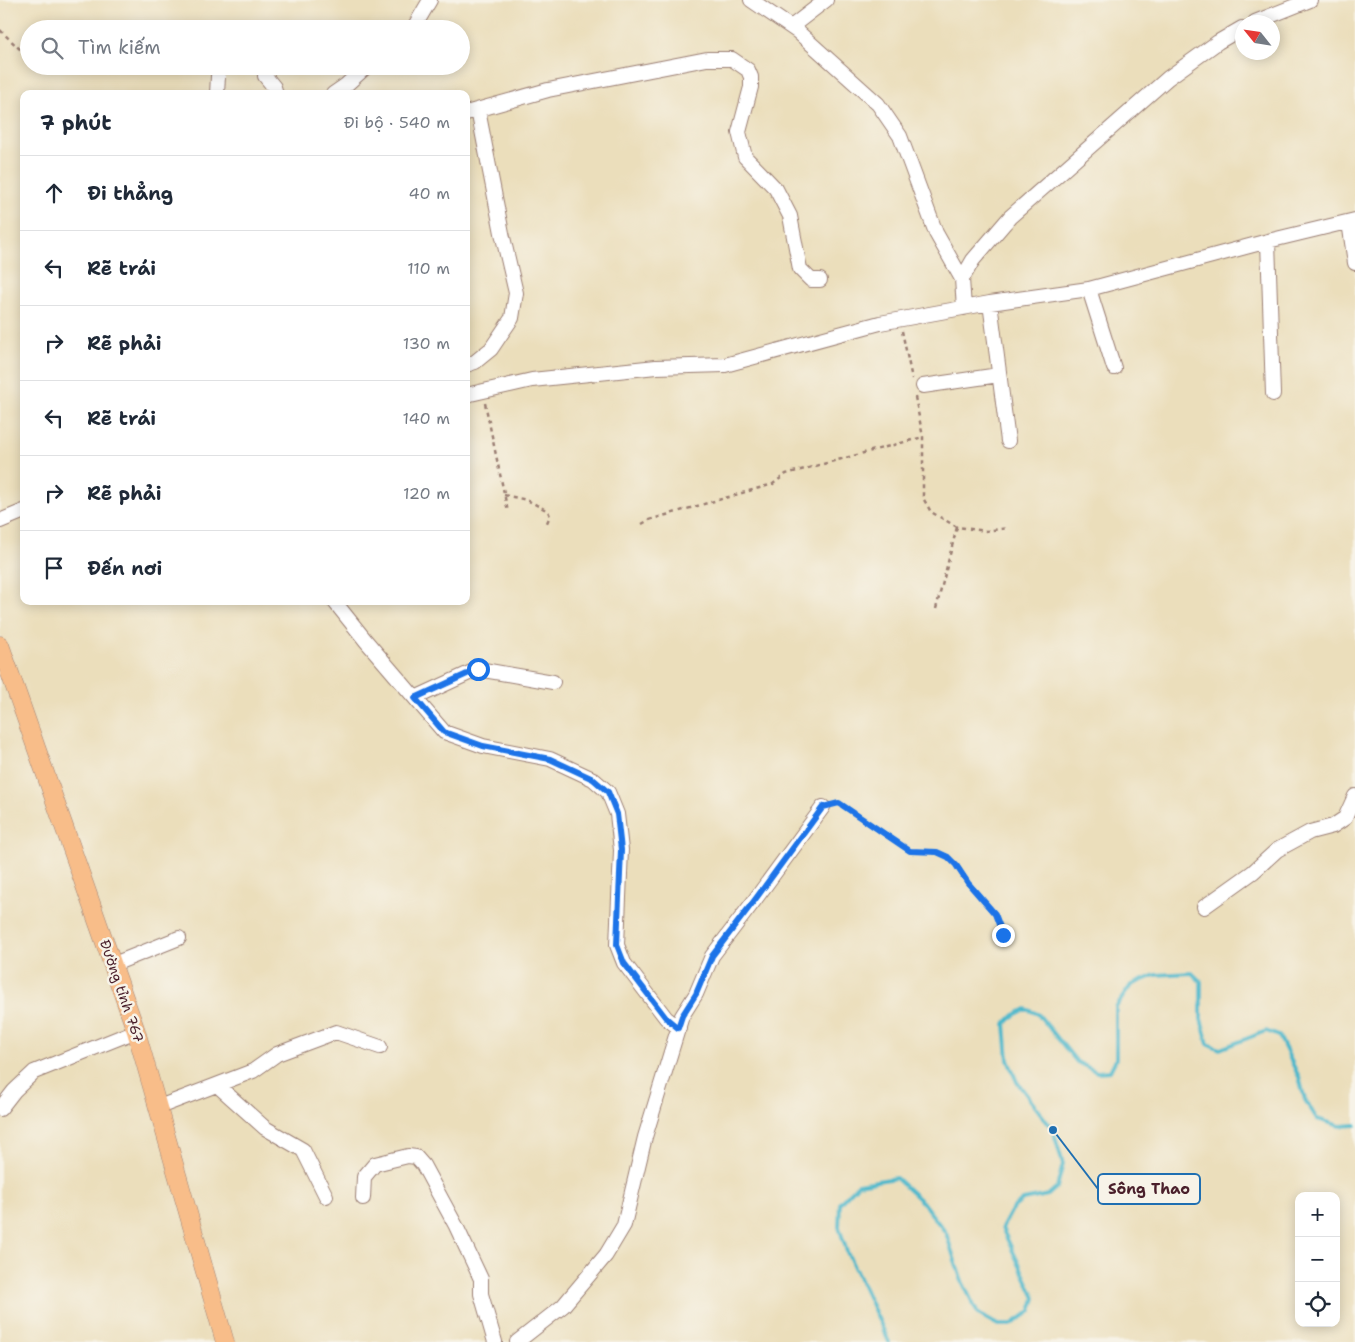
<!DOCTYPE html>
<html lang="vi">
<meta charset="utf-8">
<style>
body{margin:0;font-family:"Shantell Sans",sans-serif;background:#f2f2f3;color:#1f2937}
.controls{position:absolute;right:15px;bottom:15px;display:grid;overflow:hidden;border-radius:10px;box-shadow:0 2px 12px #0003}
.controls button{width:45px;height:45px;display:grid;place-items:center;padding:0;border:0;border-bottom:1px solid #e0e1e3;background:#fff;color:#1f2937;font:25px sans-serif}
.compass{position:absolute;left:1235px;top:15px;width:45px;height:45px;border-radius:50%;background:#fff;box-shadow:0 2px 12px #0003;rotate:300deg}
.stop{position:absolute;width:15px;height:15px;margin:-11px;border:4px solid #1a73e8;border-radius:50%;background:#fff}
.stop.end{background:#1a73e8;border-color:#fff;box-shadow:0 1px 5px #0008}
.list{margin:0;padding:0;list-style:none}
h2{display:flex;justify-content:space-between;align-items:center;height:65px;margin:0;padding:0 20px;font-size:21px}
h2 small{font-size:16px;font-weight:400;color:#747a83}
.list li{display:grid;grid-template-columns:32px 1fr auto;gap:15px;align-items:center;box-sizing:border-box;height:75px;padding:0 20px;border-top:1px solid #e0e1e3}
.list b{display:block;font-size:19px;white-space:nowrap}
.list em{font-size:16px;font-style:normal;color:#747a83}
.icon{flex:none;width:28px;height:28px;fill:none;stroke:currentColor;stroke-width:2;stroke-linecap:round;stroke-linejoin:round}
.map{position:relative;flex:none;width:1355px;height:1342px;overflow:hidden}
.search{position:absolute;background:#fff;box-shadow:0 2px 12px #0003;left:20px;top:20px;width:450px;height:55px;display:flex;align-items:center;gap:12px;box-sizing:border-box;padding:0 18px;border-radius:28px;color:#747a83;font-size:19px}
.panel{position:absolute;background:#fff;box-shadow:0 2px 12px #0003;left:20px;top:90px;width:450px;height:515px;border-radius:10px}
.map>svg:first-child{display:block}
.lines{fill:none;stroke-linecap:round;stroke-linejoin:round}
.stream{stroke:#4eb8cb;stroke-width:4}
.minor-casing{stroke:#9a7e73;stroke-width:16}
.major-casing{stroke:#9a7e73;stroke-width:19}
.path{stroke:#9a7e73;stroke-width:2.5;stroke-dasharray:4 4;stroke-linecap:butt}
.minor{stroke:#fff;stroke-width:14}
.major{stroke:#f8bd89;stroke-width:18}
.route{stroke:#1a73e8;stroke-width:6}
.labels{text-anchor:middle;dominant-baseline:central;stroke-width:5;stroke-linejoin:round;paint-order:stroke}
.street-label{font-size:14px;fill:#4a1f2b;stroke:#f7f3e8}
.leader{fill:none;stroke:#1f6fb2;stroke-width:2}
.callout-dot{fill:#1f6fb2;stroke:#f7f3e8;stroke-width:2}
.callout{fill:#f7f3e8;stroke:#1f6fb2;stroke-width:2}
.callout-label{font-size:15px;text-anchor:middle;font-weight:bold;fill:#4a1f2b}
</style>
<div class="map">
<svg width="1355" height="1342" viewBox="0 0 1355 1342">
<rect width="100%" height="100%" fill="#f7f3e8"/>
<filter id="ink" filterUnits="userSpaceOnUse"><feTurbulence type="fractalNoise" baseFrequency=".02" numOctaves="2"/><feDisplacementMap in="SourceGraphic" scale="10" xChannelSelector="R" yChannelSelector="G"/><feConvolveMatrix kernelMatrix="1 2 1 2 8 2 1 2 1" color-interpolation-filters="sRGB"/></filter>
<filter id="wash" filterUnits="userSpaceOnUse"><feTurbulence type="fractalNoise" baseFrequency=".0096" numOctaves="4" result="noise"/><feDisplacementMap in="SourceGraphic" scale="20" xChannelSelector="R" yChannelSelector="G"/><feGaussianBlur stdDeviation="1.12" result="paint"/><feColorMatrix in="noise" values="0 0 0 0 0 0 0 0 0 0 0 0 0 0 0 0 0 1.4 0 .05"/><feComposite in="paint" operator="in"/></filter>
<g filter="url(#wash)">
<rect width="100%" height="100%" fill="#ebdebb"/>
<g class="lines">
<path class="stream" d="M889,1342L847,1252L839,1227L840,1203L858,1184L896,1178L923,1203L946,1233L961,1279L978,1314L998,1325H1011L1031,1311L1035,1298L1002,1228L1013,1208L1023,1200L1048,1195L1057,1187L1063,1164L1053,1130L1017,1082L1008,1060L1005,1024L1014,1015L1026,1009L1038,1014L1077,1062L1097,1072L1110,1071L1116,1059V1007L1131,985L1155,975L1192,973L1201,982V1019L1208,1044L1220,1049L1266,1031L1279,1036L1299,1077L1305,1100L1317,1119L1340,1126L1355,1125"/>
</g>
</g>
<g filter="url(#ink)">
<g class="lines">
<defs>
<path id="minor" d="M751,0L798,32L878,104L900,136L936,233L962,279
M1255,22L1310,0
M791,27L826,0
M413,29L430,0
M267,69L265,76L274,87L276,94
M217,94L218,76
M333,94L346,85L367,66
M466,113L548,90L707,59H732L748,70L751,77V87L739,132L745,157L776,189L790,216L800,269L811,280H820
M1349,222L1355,263
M1268,241L1273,394
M1089,289L1114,368
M990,303L1008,441
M964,308L962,279L973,260L1010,217L1168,78L1218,42L1242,28
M466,365L475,362L491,349L512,318L516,293L502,233L478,110
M923,386L999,375
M466,395L532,380L656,367L725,365L880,323L990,303L1089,289L1268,241L1355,220
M0,521L24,511
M334,601L366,641L444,732L483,746L550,759L593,779L608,792L617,814L621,850L617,945L624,963L666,1018L679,1028
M415,698L478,669L553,682
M1204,907L1253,872L1277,850L1310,832L1333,826L1345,818L1355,796
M114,964L179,938
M217,1085L265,1128L303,1150L326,1196
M159,1107L253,1071L277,1054L336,1032L380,1047
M0,1109L14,1091L34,1072L136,1031
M363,1198L364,1177L375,1164L408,1156L416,1157L423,1165L456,1226L481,1279V1294L495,1342
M517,1342L563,1306L606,1255L624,1225L645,1137L682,1016L696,994L712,956L754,901L823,807"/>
<path id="major" d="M0,645L136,1031L225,1342"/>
</defs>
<use href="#minor" class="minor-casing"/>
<use href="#major" class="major-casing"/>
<path class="path" d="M0,30L28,57
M902,331L912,379
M915,397L923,437V498L931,512L957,527L986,531L1008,528
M485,403L508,512
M504,495L527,500L548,511L550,516L546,525
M642,524L649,520L773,484L786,474L923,437
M936,609L957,527
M835,804L839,803L910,851L937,852L948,857L957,865L968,883L995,914L1003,935"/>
<use href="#minor" class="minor"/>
<use href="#major" class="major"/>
</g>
</g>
<g class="lines" filter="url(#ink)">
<path class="route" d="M478,669L415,698L444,732L483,746L550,759L593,779L608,792L617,814L621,850L617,945L624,963L666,1018L678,1028L682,1016L696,994L712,956L754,901L823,807L839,803L910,851L937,852L948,857L956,865L968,883L995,914L1003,935"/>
</g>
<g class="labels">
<g class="street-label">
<text transform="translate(122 991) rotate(71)">Đường tỉnh 767</text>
</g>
</g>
<path class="leader" d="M1053 1130L1098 1189"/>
<circle class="callout-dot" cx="1053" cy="1130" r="5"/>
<rect class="callout" x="1098" y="1174" width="102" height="30" rx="5"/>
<g class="callout-label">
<text x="1149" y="1194">Sông Thao</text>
</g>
</svg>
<div class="controls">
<button>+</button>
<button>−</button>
<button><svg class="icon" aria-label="locate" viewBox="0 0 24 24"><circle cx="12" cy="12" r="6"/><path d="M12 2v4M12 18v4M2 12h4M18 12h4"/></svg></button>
</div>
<svg class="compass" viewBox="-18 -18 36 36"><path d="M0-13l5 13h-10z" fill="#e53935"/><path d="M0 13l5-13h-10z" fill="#747a83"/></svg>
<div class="stop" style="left:478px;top:669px"></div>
<div class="stop end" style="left:1003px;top:935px"></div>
<div class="search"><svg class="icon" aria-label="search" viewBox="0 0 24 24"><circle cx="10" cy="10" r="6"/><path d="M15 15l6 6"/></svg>Tìm kiếm</div>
<section class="panel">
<h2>7 phút<small>Đi bộ · 540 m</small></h2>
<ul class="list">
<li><svg class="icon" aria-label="ahead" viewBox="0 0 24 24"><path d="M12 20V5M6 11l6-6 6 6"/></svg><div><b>Đi thẳng</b></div><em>40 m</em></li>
<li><svg class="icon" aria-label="left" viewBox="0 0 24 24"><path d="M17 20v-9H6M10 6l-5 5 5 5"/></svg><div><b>Rẽ trái</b></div><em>110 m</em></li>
<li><svg class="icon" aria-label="right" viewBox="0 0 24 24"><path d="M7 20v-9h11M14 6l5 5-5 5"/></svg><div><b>Rẽ phải</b></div><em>130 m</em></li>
<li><svg class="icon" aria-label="left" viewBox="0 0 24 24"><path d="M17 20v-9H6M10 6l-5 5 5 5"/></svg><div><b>Rẽ trái</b></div><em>140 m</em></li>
<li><svg class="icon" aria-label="right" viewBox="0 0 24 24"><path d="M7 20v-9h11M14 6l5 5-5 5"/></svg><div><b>Rẽ phải</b></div><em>120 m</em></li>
<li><svg class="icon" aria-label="arrive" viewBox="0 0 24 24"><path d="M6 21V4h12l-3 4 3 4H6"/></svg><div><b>Đến nơi</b></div></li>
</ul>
</section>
</div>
